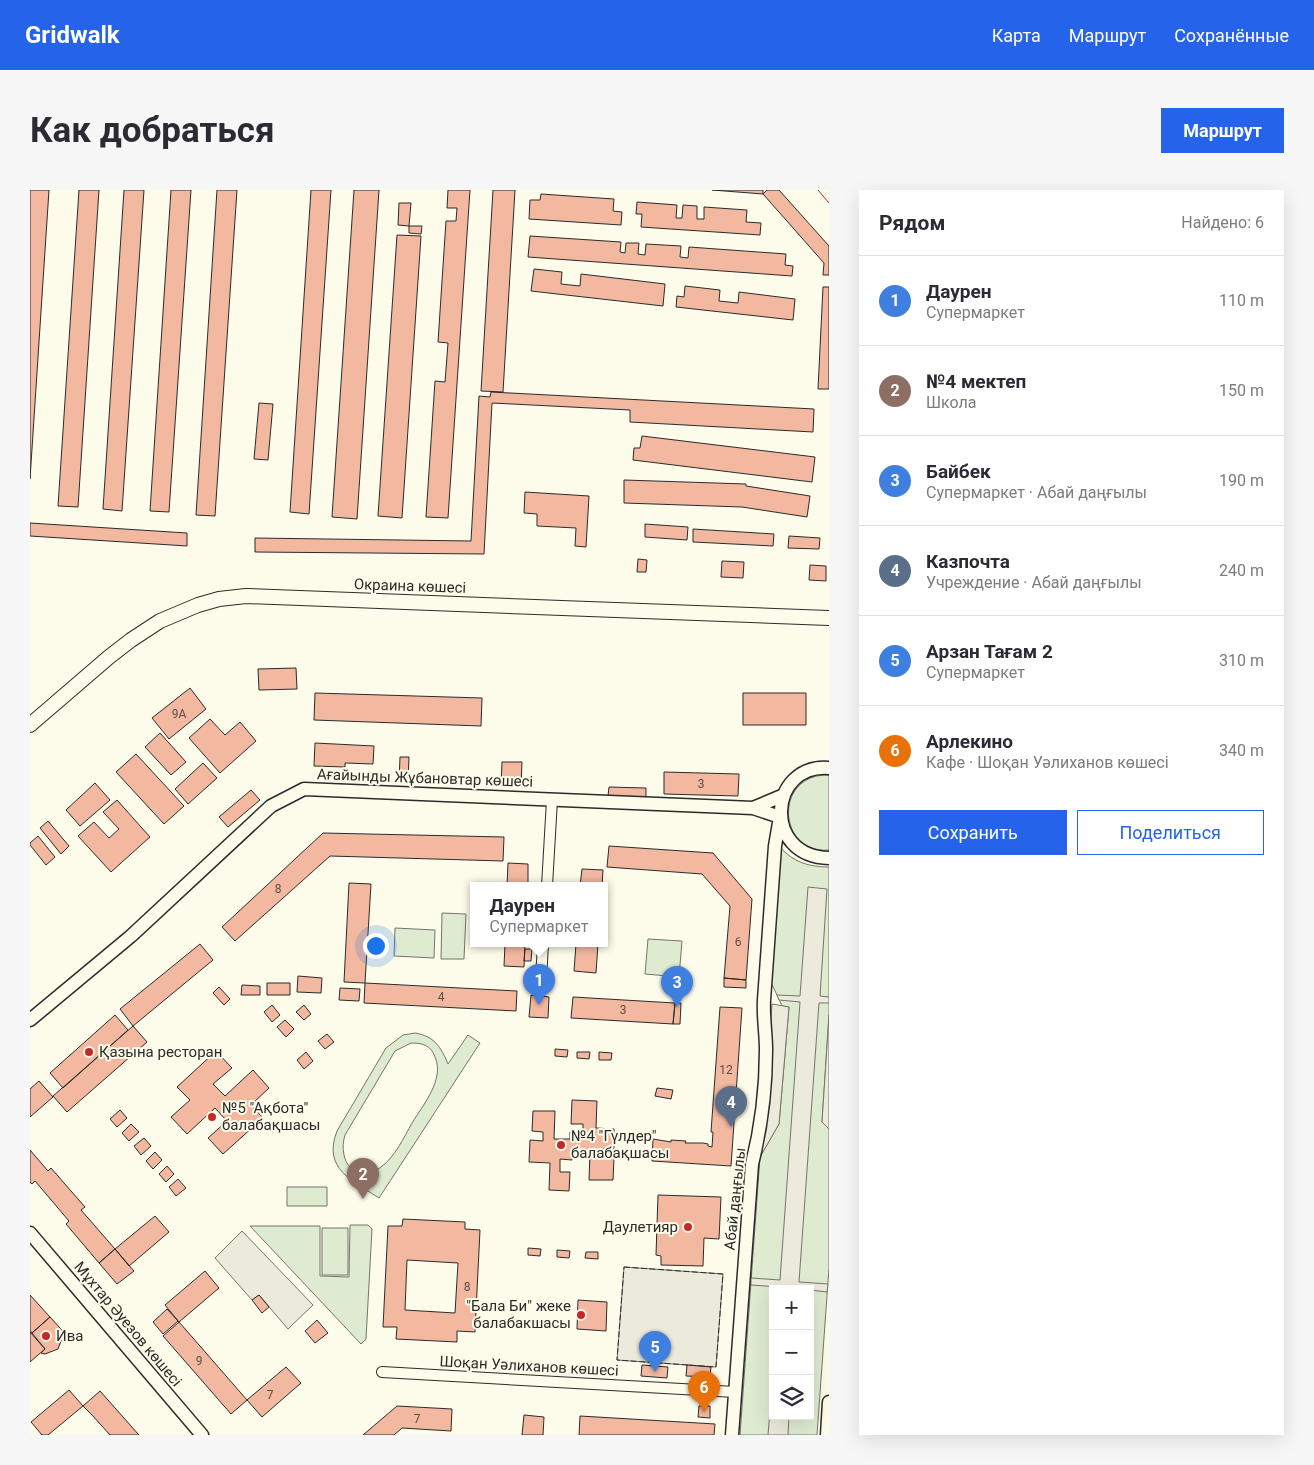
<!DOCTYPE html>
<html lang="ru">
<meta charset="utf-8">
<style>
body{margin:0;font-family:Roboto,sans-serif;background:#f7f7f7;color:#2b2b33}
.controls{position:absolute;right:15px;bottom:15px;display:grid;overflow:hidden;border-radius:0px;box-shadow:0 5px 20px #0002}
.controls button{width:45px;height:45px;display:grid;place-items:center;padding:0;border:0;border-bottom:1px solid #e1e1e2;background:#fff;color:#2b2b33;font:25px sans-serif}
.you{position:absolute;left:345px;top:755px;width:18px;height:18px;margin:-12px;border:4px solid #fff;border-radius:50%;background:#1a73e8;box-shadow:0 0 0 8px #1a73e833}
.badge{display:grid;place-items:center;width:32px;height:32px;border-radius:50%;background:#2563eb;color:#fff;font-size:16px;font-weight:700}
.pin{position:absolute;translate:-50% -41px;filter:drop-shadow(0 1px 2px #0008)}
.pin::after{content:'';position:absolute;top:26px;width:18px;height:15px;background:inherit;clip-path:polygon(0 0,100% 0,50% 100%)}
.popup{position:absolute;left:440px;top:692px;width:138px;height:65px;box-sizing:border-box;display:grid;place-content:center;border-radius:0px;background:#fff;filter:drop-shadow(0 1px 4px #0005);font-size:16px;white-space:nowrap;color:#7c7c81}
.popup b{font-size:19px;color:#2b2b33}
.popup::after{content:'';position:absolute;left:50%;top:100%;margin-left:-10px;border:10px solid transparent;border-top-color:#fff}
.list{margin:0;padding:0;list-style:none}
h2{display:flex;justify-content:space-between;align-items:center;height:65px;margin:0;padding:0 20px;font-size:21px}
h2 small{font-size:16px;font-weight:400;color:#7c7c81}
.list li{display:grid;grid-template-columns:32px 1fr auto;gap:15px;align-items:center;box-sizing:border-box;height:90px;padding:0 20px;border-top:1px solid #e1e1e2}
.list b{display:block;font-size:19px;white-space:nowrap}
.list p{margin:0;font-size:16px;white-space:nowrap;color:#7c7c81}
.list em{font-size:16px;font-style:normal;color:#7c7c81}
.actions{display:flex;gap:10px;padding:15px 20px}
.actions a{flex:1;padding:11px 0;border:1px solid #2563eb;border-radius:0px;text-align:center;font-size:18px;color:#2563eb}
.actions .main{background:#2563eb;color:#fff}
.icon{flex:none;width:28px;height:28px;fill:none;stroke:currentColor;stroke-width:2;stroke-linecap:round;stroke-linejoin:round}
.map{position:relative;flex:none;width:799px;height:1245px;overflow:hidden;border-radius:0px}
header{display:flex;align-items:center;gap:30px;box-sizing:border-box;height:70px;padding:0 25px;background:#2563eb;color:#fff}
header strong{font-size:24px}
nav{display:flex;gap:28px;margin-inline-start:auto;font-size:18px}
.intro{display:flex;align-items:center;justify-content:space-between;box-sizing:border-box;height:120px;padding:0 30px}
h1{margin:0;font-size:35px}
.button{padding:12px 22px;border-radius:0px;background:#2563eb;color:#fff;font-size:18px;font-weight:700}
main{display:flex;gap:30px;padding:0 30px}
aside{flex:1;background:#fff;border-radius:0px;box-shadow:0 5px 20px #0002}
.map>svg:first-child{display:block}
.green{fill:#deebd1;stroke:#74746e;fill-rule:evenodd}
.parking{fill:#eceadb;stroke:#74746e}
.building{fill:#f2b8a0;stroke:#2b2b2b;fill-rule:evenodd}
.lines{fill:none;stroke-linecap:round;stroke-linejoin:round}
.minor-casing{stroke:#2b2b2b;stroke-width:12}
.tertiary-casing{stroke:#2b2b2b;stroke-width:15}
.secondary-casing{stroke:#2b2b2b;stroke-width:16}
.minor{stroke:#fdfbea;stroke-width:10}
.tertiary{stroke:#fdfbea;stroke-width:12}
.secondary{stroke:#fdfbea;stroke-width:14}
.fence{stroke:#2b2b2b;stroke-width:1;stroke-dasharray:6 2.5;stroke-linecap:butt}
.power{stroke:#c62828;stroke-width:1;stroke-dasharray:18 4 2.5 4;stroke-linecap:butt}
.poi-dot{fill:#c62828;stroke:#fdfbea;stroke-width:2}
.labels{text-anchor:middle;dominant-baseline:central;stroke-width:4;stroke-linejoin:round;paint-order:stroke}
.number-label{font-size:12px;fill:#5d4e48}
.street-label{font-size:15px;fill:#2b2b2b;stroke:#fdfbea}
.poi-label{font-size:15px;fill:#2b2b2b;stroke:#fdfbea;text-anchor:start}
</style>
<header>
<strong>Gridwalk</strong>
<nav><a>Карта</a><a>Маршрут</a><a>Сохранённые</a></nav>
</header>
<div class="intro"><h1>Как добраться</h1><a class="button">Маршрут</a></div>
<main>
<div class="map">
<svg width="799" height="1245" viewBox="0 0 799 1245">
<rect width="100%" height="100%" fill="#fdfbea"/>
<path class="green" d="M799,585V660C747,665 743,583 799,585Z
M750,657C763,672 779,677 799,677V825L792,932L799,939V1078L787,1245H710L730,967L749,934L759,817L752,816L740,790ZM743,1099H780V1226H743Z
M412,723L436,724L434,769H411Z
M365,738L405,740L404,768L364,766Z
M618,749L652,751L649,787L615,784Z
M385,843C404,846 411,857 418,874L438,845L450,853L349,1008C323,991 292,979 307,941L356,858L373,845ZM381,853C392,853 401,855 405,867C415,889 393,915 382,933C374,947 365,967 351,977C326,997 307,971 315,945L365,861Z
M257,997H297V1016H257Z
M320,1035H338L342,1039L336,1149L331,1154L220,1036H290V1086L319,1087Z
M292,1038H318V1085H292Z"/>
<path class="parking" d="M778,697L797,699L790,806L799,807V813H789L769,1092L798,1094L797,1102L780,1100V1099H749V1097L721,1095V1088L750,1090L770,812L749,810L747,805L770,806Z
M742,814L759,817L749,934L730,967Z
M799,825V939L792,932Z
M212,1041L283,1115L258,1139L229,1105L222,1110L185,1068Z
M594,1077L693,1084L686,1177L587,1170Z
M743,1184V1226H759L758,1245H738Z"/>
<path class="building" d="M0,0H19L0,289Z
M49,0H69L48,317L28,316Z
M94,0H114L92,321L73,319Z
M141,0H161L139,322L120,321Z
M187,0H207L185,326L166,325Z
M281,0H301L279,324L260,322Z
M324,0H349L327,329L302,327Z
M418,0H440L418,328L396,327L405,191L415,192L418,153L408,152L416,31H426L427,18H417Z
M463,0H485L473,202L451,201Z
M682,0H733V4Z
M737,0H749L799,56V85H793L794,73L733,4Z
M511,4L584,9L583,21L592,22L591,35L499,29L500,10H510Z
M607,12L647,15L646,28H652L653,15L667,16V29H674V17L717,20L716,32L731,33L730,45L611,37L612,24H606Z
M369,13H381L379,36L368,35Z
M379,36H392L391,44L379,43Z
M367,45L391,46L372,328L348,326Z
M500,46L591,52L590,62L595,63L596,53H609L608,64L615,65L616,54L651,56L650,67L658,68L659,57L756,64L755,75L763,76L762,86L498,67Z
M504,79L532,82L531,94L550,96L551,84L635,94L633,116L501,101Z
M655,96L690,100L689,111L708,113L709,102L765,109L763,130L646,117L647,106L654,107Z
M793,97H799V199H788Z
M461,202L784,219L783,242L600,232V220L462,213L454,364L225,362V348L441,351L449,206L460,207Z
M229,213L243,214L238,270L224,269Z
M612,246L785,267L782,292L603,270L604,258H610Z
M594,290L716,294V296L780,306L777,327L712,317L594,313Z
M495,302L559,306L556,357L545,356L546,338L507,336V324L494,323Z
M0,333L157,343V356L0,346Z
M615,334L658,337L657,350L615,347Z
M663,339L744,344L743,356L663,352Z
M759,346L790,348L789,359L758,358Z
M608,369L617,370L616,382H607Z
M692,371L714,372L713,388L691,387Z
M780,375L796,376V391L779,390Z
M266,478L267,499L229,500L228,479Z
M160,498L176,519L139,549L122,528Z
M285,503L452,508L451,536L284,530Z
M713,503H776V535H713Z
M180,529L195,545L210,532L226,551L190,583L159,548Z
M130,543L156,572L141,585L115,557Z
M285,553L344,556L343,574L315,573V577L284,576Z
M106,564L154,616L134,634L86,582Z
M370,567H379L378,592H369Z
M472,572H492L491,595H471Z
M173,573L187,588L158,614L145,599Z
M634,582L709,584L708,606L634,604Z
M65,593L80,610L50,636L36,620Z
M579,597L616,598V607L578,606Z
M221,600L230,610L198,637L189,627Z
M87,610L120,647L81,682L48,646L64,632L79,648L89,639L73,622Z
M18,631L39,656L31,664L10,638Z
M293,643L474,647L473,671L300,666L205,751L192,737Z
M8,646L25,667L16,675L0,655V653Z
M579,656L683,663L722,709L716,790L694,788L700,716L672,684L577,677Z
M478,673L498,674V696H477Z
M552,679L573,680L572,696H550Z
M319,693L341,694L335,793L314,792Z
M170,754L183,770L103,836L90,819Z
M475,754H495L494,777L474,776Z
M546,754H568L566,783L544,781Z
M495,759H502L501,771H494Z
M268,786L292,788L291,803L267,802Z
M694,788L716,790V798L694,797Z
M237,793H260V805H237Z
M335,793L487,801L486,821L334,813Z
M212,795L230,796V805H211Z
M189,797L200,809L194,815L183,803Z
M310,798L330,799L329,811L309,810Z
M508,803H512V806L519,807L518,828L499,827L501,805L507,806Z
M543,807L645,813L643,834L541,828Z
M645,813H651L650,834H643Z
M242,815L250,825L242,832L234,822Z
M274,815L281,824L274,830L266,822Z
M690,817L712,818L701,976L622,971L623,949L641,952V950L656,951L655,953H673L678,954V956L682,957L683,942H681Z
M85,825L98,840L33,898L20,883Z
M255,830L264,839L256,847L247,837Z
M103,836L117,852L37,922L23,906Z
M297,844L304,852L295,859L288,851Z
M525,859L538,860L537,867L525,866Z
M186,861L202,878L183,894L195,906L223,880L239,898L221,915L233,928L193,964L178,948L197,931L185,918L157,944L141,927L160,910L147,897Z
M276,862L283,871L274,879L267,870Z
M547,862H560L559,869L547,868Z
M569,862L582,863L581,870H569Z
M9,891L23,907L0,927V899Z
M627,898L643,900L641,909L625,906Z
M542,910L567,911L566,938L584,939V959H573V968H584L583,990H559L560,962H542V970L530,969V982H540L539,1001L519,1000L520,973L499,972L500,950L513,951V942L502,941L503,921H525L524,949H540V942H553V934H541Z
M90,920L97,928L87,937L80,929Z
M101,934L109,942L99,951L92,943Z
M114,948L121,956L111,965L104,956Z
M0,960L18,981L21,978L55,1017L51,1020L85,1059L69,1073L36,1034L39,1031L5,991L2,994L0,992Z
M125,962L132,970L123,979L116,971Z
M137,976L144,984L136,992L129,984Z
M148,989L156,998L146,1006L139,997Z
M628,1005L691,1007L689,1049L674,1048L673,1076L631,1075V1066L626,1065Z
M125,1026L139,1042L99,1076L85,1059Z
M373,1029L435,1032V1039L450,1040L445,1142L427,1141V1152L366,1149L367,1137H353L358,1036H372ZM377,1070L428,1073L425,1123L375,1120Z
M498,1058L511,1059L510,1066L498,1065Z
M85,1059L104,1081L87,1094L69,1073Z
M527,1060L540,1061L539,1068L527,1067Z
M556,1062H568V1069L555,1068Z
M175,1081L189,1098L149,1132L135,1115Z
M0,1105L20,1127L2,1143L0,1140Z
M229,1105L239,1117L232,1123L222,1110Z
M548,1110L577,1112L576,1141L547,1139Z
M137,1119L148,1131L133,1144L123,1132Z
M20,1127L31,1139L33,1146L28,1159L15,1164L11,1163L15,1159L2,1143Z
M287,1130L298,1143L285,1153L275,1141Z
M149,1132L217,1210L201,1224L133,1146Z
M0,1142L15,1159L0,1172Z
M612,1175L638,1177L637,1188L611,1186Z
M657,1175L681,1177L680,1187L656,1186Z
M256,1177L271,1193L232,1227L217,1210Z
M39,1200L53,1216L18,1245H12L1,1232Z
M70,1201L109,1245H80L62,1225L53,1216Z
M367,1216L422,1219L421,1241L372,1238L364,1245H333Z
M669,1216H680V1228L668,1227Z
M494,1225L514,1227L513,1245H492Z
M550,1226L685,1234L684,1245H549Z"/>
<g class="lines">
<defs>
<path id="minor" d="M517,696L522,610
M511,789L513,754
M352,1182L705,1202"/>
<path id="tertiary" d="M799,578C738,573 732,667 799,668
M723,618L754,605
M0,830L101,746L241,616L274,599L723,618L750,627L745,656L734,810C733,827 736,843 736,860C736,897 731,938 722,974L702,1245
M0,1043L172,1245
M797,1245L799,1212"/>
<path id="secondary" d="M0,535L79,467L101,450L130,431L168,415L189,409L216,406L799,428"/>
</defs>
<use href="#minor" class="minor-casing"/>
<use href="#tertiary" class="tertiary-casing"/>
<use href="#secondary" class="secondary-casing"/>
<use href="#minor" class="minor"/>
<use href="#tertiary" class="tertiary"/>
<use href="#secondary" class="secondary"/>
<path class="fence" d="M594,1077L693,1084L686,1177L587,1170Z"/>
<path class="power" d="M788,0L799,13"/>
</g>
<g class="poi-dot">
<circle cx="59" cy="862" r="5"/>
<circle cx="182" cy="927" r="5"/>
<circle cx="531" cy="955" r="5"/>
<circle cx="658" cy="1037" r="5"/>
<circle cx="551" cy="1125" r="5"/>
<circle cx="16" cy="1146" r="5"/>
</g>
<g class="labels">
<g class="number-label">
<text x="149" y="524">9А</text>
<text x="671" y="594">3</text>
<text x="248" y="699">8</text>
<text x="708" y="752">6</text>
<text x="411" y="807">4</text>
<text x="593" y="820">3</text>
<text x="696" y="880">12</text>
<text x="437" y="1097">8</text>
<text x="169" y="1171">9</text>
<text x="240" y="1205">7</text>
<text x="387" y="1229">7</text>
</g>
<g class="street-label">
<text transform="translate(380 396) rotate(2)">Окраина көшесі</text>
<text transform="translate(395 588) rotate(2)">Ағайынды Жұбановтар көшесі</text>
<text transform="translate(705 1009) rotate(-84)">Абай даңғылы</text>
<text transform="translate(98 1134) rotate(50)">Мұхтар Әуезов көшесі</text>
<text transform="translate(499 1176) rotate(3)">Шоқан Уәлиханов көшесі</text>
</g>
<g class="poi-label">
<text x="69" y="862">Қазына ресторан</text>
<text x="192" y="918">№5 "Ақбота"<tspan x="192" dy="17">балабақшасы</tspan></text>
<text x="541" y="946">№4 "Гүлдер"<tspan x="541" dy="17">балабақшасы</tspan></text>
<text x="648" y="1037" text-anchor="end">Даулетияр</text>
<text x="541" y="1116" text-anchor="end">"Бала Би" жеке<tspan x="541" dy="17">балабакшасы</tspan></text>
<text x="26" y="1146">Ива</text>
</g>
</g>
</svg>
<div class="controls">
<button>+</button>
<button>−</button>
<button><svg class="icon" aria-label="layers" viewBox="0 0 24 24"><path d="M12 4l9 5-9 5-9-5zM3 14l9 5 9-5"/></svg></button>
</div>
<div class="you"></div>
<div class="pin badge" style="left:509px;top:815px;background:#3f7fe0">1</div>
<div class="popup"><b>Даурен</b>Супермаркет</div>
<div class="pin badge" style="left:333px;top:1009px;background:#8d6e63">2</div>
<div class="pin badge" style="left:647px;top:817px;background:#3f7fe0">3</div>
<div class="pin badge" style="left:701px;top:937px;background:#5c6f8a">4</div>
<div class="pin badge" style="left:625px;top:1182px;background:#3f7fe0">5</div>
<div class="pin badge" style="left:674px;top:1222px;background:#e8710a">6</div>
</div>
<aside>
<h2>Рядом<small>Найдено: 6</small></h2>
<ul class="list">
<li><span class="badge" style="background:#3f7fe0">1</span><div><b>Даурен</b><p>Супермаркет</p></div><em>110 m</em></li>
<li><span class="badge" style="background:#8d6e63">2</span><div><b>№4 мектеп</b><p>Школа</p></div><em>150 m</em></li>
<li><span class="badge" style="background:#3f7fe0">3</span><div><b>Байбек</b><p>Супермаркет · Абай даңғылы</p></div><em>190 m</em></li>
<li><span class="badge" style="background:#5c6f8a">4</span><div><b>Казпочта</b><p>Учреждение · Абай даңғылы</p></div><em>240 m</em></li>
<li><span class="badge" style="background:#3f7fe0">5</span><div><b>Арзан Тағам 2</b><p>Супермаркет</p></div><em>310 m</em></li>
<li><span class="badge" style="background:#e8710a">6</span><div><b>Арлекино</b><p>Кафе · Шоқан Уәлиханов көшесі</p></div><em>340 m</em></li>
</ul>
<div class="actions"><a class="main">Сохранить</a><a>Поделиться</a></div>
</aside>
</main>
